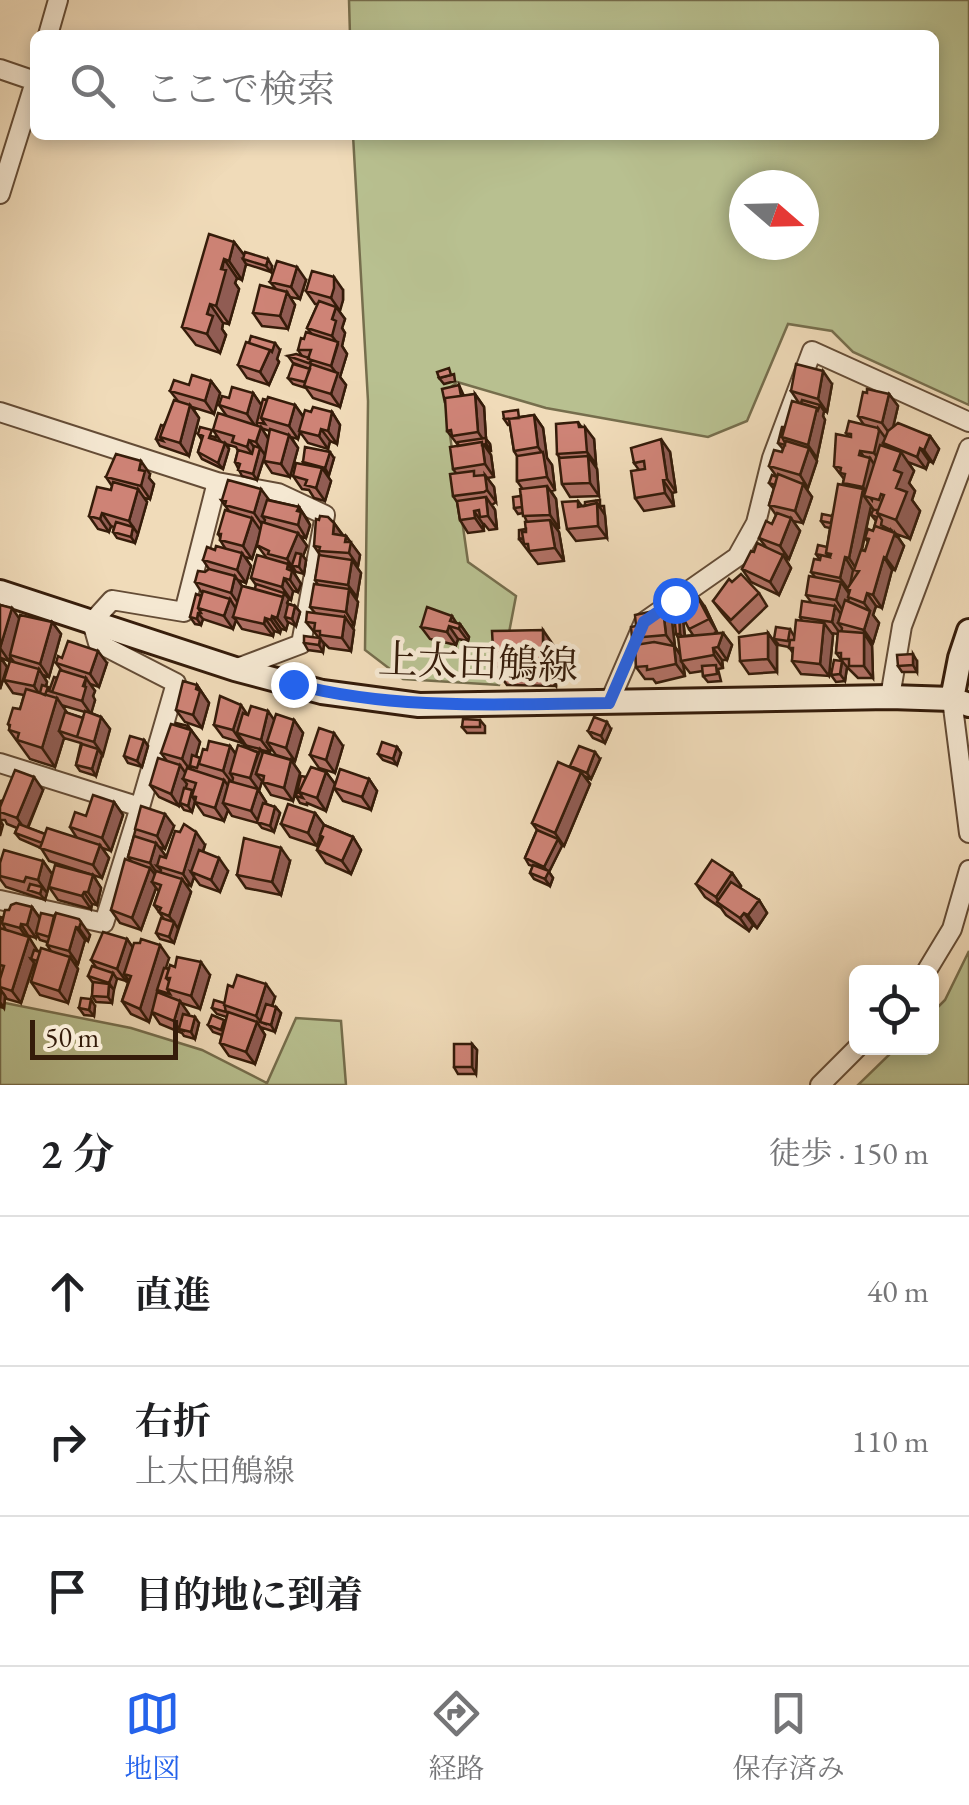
<!DOCTYPE html>
<html lang="ja">
<meta charset="utf-8">
<style>
body{margin:0;font-family:"EB Garamond","Noto Serif JP",serif;background:#f2f2f2;color:#202124}
.controls{position:absolute;right:30px;bottom:30px;display:grid;overflow:hidden;border-radius:15px;box-shadow:0 5px 15px #0003}
.controls button{width:90px;height:90px;display:grid;place-items:center;padding:0;border:0;border-bottom:2px solid #e0e0e0;background:#fff;color:#202124;font:50px sans-serif}
.compass{position:absolute;left:729px;top:170px;width:90px;height:90px;border-radius:50%;background:#fff;box-shadow:0 5px 15px #0003;rotate:110deg}
.scale{position:absolute;left:30px;bottom:25px;width:148px;box-sizing:border-box;padding-left:10px;border:5px solid #351c0a;border-top:0;font-size:28px;line-height:35px;white-space:nowrap;color:#351c0a;-webkit-text-stroke:8px #f5e8d2;paint-order:stroke}
.stop{position:absolute;width:30px;height:30px;margin:-22px;border:8px solid #2563eb;border-radius:50%;background:#fff}
.stop.end{background:#2563eb;border-color:#fff;box-shadow:0 2px 10px #0008}
.list{margin:0;padding:0;list-style:none}
h2{display:flex;justify-content:space-between;align-items:center;height:130px;margin:0;padding:0 40px;font-size:42px}
h2 small{font-size:32px;font-weight:400;color:#757577}
.list li{display:grid;grid-template-columns:65px 1fr auto;gap:30px;align-items:center;box-sizing:border-box;height:150px;padding:0 40px;border-top:2px solid #e0e0e0}
.list b{display:block;font-size:38px;white-space:nowrap}
.list p{margin:0;font-size:32px;white-space:nowrap;color:#757577}
.list em{font-size:32px;font-style:normal;color:#757577}
.icon{flex:none;width:55px;height:55px;fill:none;stroke:currentColor;stroke-width:2;stroke-linecap:round;stroke-linejoin:round}
.map{position:relative;flex:none;width:969px;height:1085px;overflow:hidden}
.search{position:absolute;background:#fff;box-shadow:0 5px 15px #0003;left:30px;right:30px;top:30px;height:110px;display:flex;align-items:center;gap:25px;box-sizing:border-box;padding:0 35px;border-radius:15px;color:#757577;font-size:38px}
.sheet{height:580px;background:#fff}
nav{display:flex;justify-content:space-around;align-items:center;box-sizing:border-box;height:140px;border-top:2px solid #e0e0e0;background:#fff;font-size:28px;color:#757577}
nav a{display:grid;justify-items:center;gap:5px}
nav .on{color:#2563eb}
.map>svg:first-child{display:block}
.green{fill:#b8c090;stroke:#766e4d;stroke-width:2.5;fill-rule:evenodd}
.lines{fill:none;stroke-linecap:round;stroke-linejoin:round}
.street-casing{stroke:#644c36;stroke-width:22}
.secondary-casing{stroke:#351c0a;stroke-width:28}
.street{stroke:#f5e8d2;stroke-width:18}
.secondary{stroke:#f5e8d2;stroke-width:22}
.wall{fill:#b17165;stroke:#351c0a;stroke-width:2.5;fill-rule:evenodd}
.shaded-wall{fill:#905c53;stroke:#351c0a;stroke-width:2.5}
.building{fill:#ce8376;stroke:#351c0a;stroke-width:2.5}
.route{stroke:#2563eb;stroke-width:12}
.labels{text-anchor:middle;dominant-baseline:central;stroke-width:9;stroke-linejoin:round;paint-order:stroke}
.street-label{font-size:40px;fill:#351c0a;stroke:#f5e8d2}
</style>
<div class="map">
<svg width="969" height="1085" viewBox="0 0 969 1085">
<rect width="100%" height="100%" fill="#f0dbb9"/>
<filter id="stains"><feTurbulence type="fractalNoise" baseFrequency=".002" numOctaves="4"/><feColorMatrix values="0 0 0 0 .2 0 0 0 0 .09 0 0 0 0 .02 0 0 0 .5 -.17"/></filter>
<radialGradient id="worn" r=".72"><stop offset=".6" stop-color="#630" stop-opacity="0"/><stop offset="1" stop-color="#630" stop-opacity=".3"/></radialGradient>
<path class="green" d="M349,0H969V405L853,352L832,331L788,324L747,421L708,437L546,408L457,382L444,393L468,562L516,596L499,685L403,679L365,650L368,401L353,135H934V35H350ZM744,185H804V245H744Z
M969,951V1085H858L896,1048H932V1013L945,1000Z
M0,1002L131,1028L202,1050L267,1083L296,1018L341,1021L346,1085H0Z"/>
<g class="lines">
<defs>
<path id="street" d="M48,35L58,0
M0,69L35,81
M0,194L35,82
M0,412L217,482L278,493L325,515L301,644L235,669
M890,697L902,626L969,448
M952,699L969,833
M609,703L644,622L737,557L756,523L772,458L812,351L969,422
M0,763L140,807L104,923L0,900
M140,807L176,683L98,643L92,622L112,600L184,612L217,482
M926,972L952,929L969,870
M820,1085L857,1048"/>
<path id="secondary" d="M0,592L235,669L322,692L419,705L890,697L952,699L969,705
M952,699L960,658L969,631"/>
</defs>
<use href="#street" class="street-casing"/>
<use href="#secondary" class="secondary-casing"/>
<use href="#street" class="street"/>
<use href="#secondary" class="secondary"/>
</g>
<path class="wall" d="M234,242L244,255L272,266L271,272L246,264L242,280L237,278L235,283L239,289L229,324L223,323L222,329L226,335L220,353L196,345L182,327Z
M306,280L300,299L290,297L295,305L288,329L262,326L253,313L276,289L270,282Z
M343,290V300L339,311L345,319L342,328L345,333L342,346L347,354L340,377L346,385L340,407L313,398L306,388L293,384L288,378L310,369L293,363L288,356H302L298,350L304,339L311,333L307,328L318,304H315L306,291Z
M280,350L277,359L279,362L269,385L247,378L238,365Z
M454,374L455,381L444,384L439,378Z
M211,381L220,393L214,414L192,407L199,418L189,456L160,446L156,439L178,401L170,391L189,385Z
M832,384L827,412L824,411L823,416L825,420L817,458L815,457L817,461L808,488L805,487L812,497L803,523L793,521L800,531L789,559L784,557L791,568L779,595L751,582L742,569L754,552L766,547L759,538L772,524L776,515L769,505L774,489L769,483L777,477L769,466L782,452L783,449L778,443L799,403L791,391Z
M459,385L464,396L475,394L484,407L486,439L490,444L491,451H488L491,455L494,477L487,478L494,487L496,502L492,505L495,510L497,529L489,530L484,524H483L484,531L468,533L460,520L457,502L453,496L456,473L453,469L458,445L447,431Z
M253,393L261,405H295L303,416L311,412H332L340,425L337,444L330,441L328,449L308,443L300,432L298,439L291,437L298,448L290,477L272,473L264,461L265,455L257,480L242,476L235,462L238,451L236,447L226,444L229,449L223,469L202,459L198,452L202,440L198,434L216,437L215,440L221,442L213,430L226,415L219,405L229,398ZM261,428L270,431L268,438Z
M889,394L898,406L893,427L930,436L939,449L933,463L929,461L926,469L908,462L914,471L909,483L915,491L912,500L920,511L910,539L896,534L904,546L895,570H892L882,608L876,606L873,615L879,623L873,643L870,642L872,646L873,678H858L847,667L845,681L836,682L831,675L842,661L836,653L838,634L831,633L833,635L829,676L801,674L792,661L793,653L789,647L779,645L774,639L790,629L794,636L802,621L800,617L811,602L806,595L815,577L811,572L820,560L816,554L827,547L830,528L825,527L821,521L832,516L845,486L843,483L844,479L834,466L849,437L846,433L864,425L858,416ZM871,506L874,510L871,515L876,521L873,531L865,538L868,542L865,551L862,550Z
M534,415L543,428L547,458L552,465L555,490L551,491L556,499L559,528H556L559,532L564,561L538,564L519,539L526,529L527,522L523,513L518,514L514,508L521,496L522,488L517,481V456L514,451L510,425H508L504,419Z
M582,427L594,439L596,464H594L597,469L599,496L570,497L562,484L560,458L557,454Z
M670,452L676,492L672,493L674,506L644,511L635,498L639,470L634,463Z
M334,458L329,475L326,474L331,481L325,501L314,498L309,490L302,489L293,476L305,465L303,462Z
M150,474L149,478L154,484L150,499L144,498L147,502L135,543L117,538L113,532L114,527L111,526L109,532L98,529L89,516L111,490L112,486L106,477Z
M221,500H269L299,507L307,519L310,525L306,538L300,536L307,546L303,556L306,560L304,574L293,571L301,584L298,592L293,591L291,600L289,599L287,603L295,606L300,612L296,626L288,622L286,630L281,629L280,633L274,631L273,636L242,629L236,620L233,629L203,619L201,625L195,624L190,617L202,593L195,582L209,569L203,560L215,550L225,548L220,540V537L218,534L229,511ZM258,540L257,545L266,557L251,578L256,585L255,589L242,586L238,580L246,583L251,566L245,557L252,559Z
M578,501L582,506H604L607,538L576,541L567,529Z
M334,523L343,535L346,536L360,555L358,566H356L361,573L357,597H354L358,602L354,625H351L354,630L351,651L329,648L324,643L323,652L308,650L304,643L319,638L306,622L315,613L310,607L318,585L315,580L320,555L314,546Z
M732,582L759,593L767,606L739,633L722,613L713,601Z
M0,605L19,618L52,622L61,634L49,677L43,675L47,682L46,687L50,690L62,671L56,663H107L99,687L90,684L95,691L93,696L95,700L91,713L101,717L110,729L96,776L80,771L76,765L81,743L64,738L55,767L30,759L9,730L10,727L8,724L20,709L24,695L13,693L4,680L15,663L10,657L9,661L1,658L7,667L0,689ZM61,705L85,712L83,718L67,713Z
M705,607L717,632L714,633H723L732,645L727,660H722L723,668L718,669L721,681L708,682L703,676V671L690,673L683,664L685,676L656,683L653,679H645L636,667V645L632,638L636,626L663,609L672,621L675,647L681,655L679,639L676,634L679,612L683,619L685,636L693,635L689,629Z
M456,623L460,624L469,637L468,641L458,639L456,645L430,639L421,627Z
M768,633L777,646V672L749,674L740,661Z
M556,649V686L507,685L494,667Z
M917,661V672H902L898,666Z
M197,685L209,703L202,728L185,722L176,710Z
M247,715L274,719L294,720L303,733L295,761L276,755L271,748L270,752L261,750L263,753L291,760L300,773L293,801L271,795L262,781L259,791L266,802V804L275,807L280,813L274,832L262,828L258,823L232,816L228,810L224,821L204,815L195,802L192,812L184,810L180,804L179,806L159,797L150,785L167,761L161,753L188,726L200,742L196,756L200,758L207,750L230,746L236,754L246,745L243,741L242,743L223,737L214,725Z
M480,720L485,726V733H467L462,727Z
M611,729L605,743L593,738L588,731Z
M144,740L148,746L142,767L128,763L124,756Z
M343,746L335,773L319,768L310,755Z
M397,747L401,753L397,765L383,760L378,754Z
M600,759L591,779L584,776L590,784L564,846L562,845L549,872L553,878L550,886L534,879L530,873L533,866L529,865L525,858L537,830L532,823L572,768Z
M326,772L335,784L326,811L307,803V805L300,803L296,796L306,777Z
M369,779L377,791L371,810L343,801L334,788Z
M43,790L28,828L45,834L77,838L70,827L86,816L114,802L123,815L111,851L102,848L109,858L102,878L49,861L41,848L20,839L15,833L17,828L7,824L5,820H0L3,825L0,836V801Z
M315,813L324,825L353,837L361,850L351,874L326,863L317,850L322,838L320,836L317,846L290,837L281,824Z
M174,826L165,849L159,847L165,855L164,857L205,845L203,852L228,871L220,892L200,885L194,877L191,886L185,884L191,892L174,943L160,939L156,933L164,919L154,905L159,891L156,888L141,930L120,923L111,910L131,861L128,857L136,828Z
M43,861L52,874L45,900L6,887L0,879V863Z
M290,861L281,895L246,888L237,875Z
M732,873L741,886L740,888L759,900L767,913L757,928L753,925L749,931L726,915L721,908L705,897L696,884Z
M93,875L101,888L97,905L92,904L91,909L58,900L49,887Z
M32,907L40,918L54,916L56,913L90,935L88,941L85,940L78,964L74,963L78,969L68,1003L40,995L31,982L36,965L34,963L21,1003L7,999L5,996L4,1008L0,1007V979L1,975L0,973V917L3,918L9,910ZM37,935L40,940L47,942V945L51,951H37L29,938L30,936L36,938Z
M127,939L133,948L169,958L165,968L210,975L200,1009L181,1003L188,1015L199,1023L195,1039L184,1036L182,1033L160,1024L152,1012L149,1022L131,1014L122,1001L129,980L127,978L126,981L116,978L113,990L112,1003L96,1002L92,996L93,983L88,976L96,967L91,960Z
M275,997L272,1006L276,1007L281,1013L275,1032L260,1027L265,1035L255,1064L229,1056L220,1043L222,1035L213,1032L208,1025L226,1022L227,1017L217,1014L212,1008L224,1003Z
M95,1006L94,1016L84,1015L79,1008Z
M472,1044L477,1050L476,1074H458L454,1067Z"/>
<path class="shaded-wall" d="M234,242L248,260L243,259L246,264L242,280L229,261Z
M224,259L237,278L235,283L239,289L229,324L216,306Z
M268,259L272,266L271,272L266,266Z
M297,267L306,280L300,299L291,287Z
M334,277L343,290V300L340,311L331,298Z
M287,292L295,305L288,329L280,316Z
M210,304L223,323L222,329L226,335L220,353L207,334V314Z
M336,307L345,319L342,328L345,333L342,346L347,354L340,377L346,385L340,407L331,394L337,374L331,366L338,344L332,336V319Z
M275,343L280,350L277,359L279,362L269,385L260,372L270,350Z
M823,371L832,384L827,412L818,399Z
M211,381L220,393L214,414L205,401Z
M253,393L262,406L256,427L247,414Z
M475,394L484,407L486,439L490,444L491,451L478,432Z
M889,394L898,406L891,436L882,423Z
M190,405L199,418L189,456L180,443Z
M295,405L304,418L298,439L289,426Z
M820,405L824,411L823,416L825,420L817,458L808,445L817,408Z
M332,412L340,425L337,444L328,431Z
M534,415L543,428L547,458L552,465L555,490L547,477L543,454L538,447Z
M578,422L585,432V427L594,439L596,464L587,452Z
M261,427L269,440L265,455L256,442Z
M878,428L887,440L883,443L887,448L883,465L874,453Z
M321,429L330,441L328,449L319,436Z
M289,435L298,448L290,477L281,464Z
M930,436L939,449L933,463L924,450Z
M661,439L670,452L676,492L667,479Z
M249,440L258,453L256,459L247,447Z
M482,442L491,455L494,477L485,464Z
M225,443L229,449L223,469L218,463Z
M260,448L265,455L257,480L253,474Z
M809,448L817,461L808,488L800,475Z
M920,448L929,461L926,469L917,457Z
M860,451L868,463L870,458L878,470L872,500L863,487L859,455Z
M330,452L334,458L329,475L325,468Z
M901,452L914,471L909,483L915,491L912,500L920,511L910,539L896,520L894,470Z
M588,456L597,469L599,496L590,483Z
M141,461L150,474L149,478L154,484L150,499L141,486L139,470Z
M322,468L331,481L325,501L316,488Z
M485,475L494,487L496,502L487,490Z
M663,480L672,493L674,506L665,493Z
M803,484L812,497L803,523L795,511Z
M547,486L556,499L559,528L550,515Z
M138,489L147,502L138,534L129,521Z
M261,489L270,501L262,516L265,520L263,526L254,513Z
M863,489L869,497L864,496L871,506L857,570L849,558Z
M486,497L495,510L497,529L488,516Z
M597,503L605,515L607,538L598,526Z
M299,507L310,525L306,538L298,525Z
M474,511L483,524L484,531L475,518Z
M102,513L111,526L109,532L100,519Z
M252,518L261,531L252,559L243,546Z
M791,518L800,531L789,559L780,546Z
M550,520L559,532L564,561L555,548Z
M334,523L343,536L333,534Z
M133,527L138,534L135,543L131,537Z
M891,530L895,535V533L904,546L895,570L886,558Z
M298,533L307,546L303,556L306,560L304,574L299,567L292,565L296,572L287,559Z
M346,536L360,555L358,566L349,553L345,542Z
M242,553L251,566L246,583L237,570Z
M783,555L791,568L779,595L770,582Z
M845,557L853,570L849,590L840,578Z
M884,557L892,570L882,608L873,595Z
M352,560L361,573L357,597L348,585Z
M288,564L301,584L298,592L290,580L287,569Z
M235,576L244,589L240,606L231,593Z
M284,578L293,591L291,600L282,587Z
M841,582L850,595L844,613L836,600Z
M349,589L358,602L354,625L346,612Z
M284,593L289,599L287,603L292,610L285,617L288,623L286,630L277,618Z
M867,593L876,606L873,615L879,623L873,643L864,630L870,611L864,603Z
M696,594L705,607L717,632L709,619Z
M230,599L238,612L233,617L236,620L233,629L224,616Z
M295,606L300,612L296,626L292,619Z
M835,606L844,618L838,623L842,628L841,635L832,622Z
M12,608L21,621L9,661L0,648Z
M663,609L672,621L675,647L683,659L681,661L683,664L685,676L676,664L674,646L666,635Z
M679,612L683,619L685,640L680,634Z
M198,613L203,619L201,625L197,619Z
M272,616L281,629L280,633L271,620Z
M452,616L459,627L460,624L469,637L468,641L459,629L450,621Z
M345,617L354,630L351,651L342,638Z
M265,618L274,631L273,636L264,624Z
M52,622L61,634L49,677L40,664Z
M824,623L833,635L829,676L820,664Z
M449,626L458,639L456,645L447,632Z
M543,630L556,649V686L543,668Z
M723,633L732,645L727,660L718,647Z
M768,633L777,646V672L768,659Z
M864,633L872,646L873,678L864,666Z
M320,638L324,644L323,652L319,645Z
M713,648L722,660L723,668L714,655Z
M98,651L107,663L99,687L90,674Z
M913,654L917,661V672L913,665Z
M0,657L7,667L0,689Z
M842,661L847,667L845,681L840,674Z
M39,669L47,682L42,698L34,686Z
M86,678L95,691L93,696L95,700L91,714L82,701Z
M197,685L209,703L202,728L193,715Z
M57,698L70,717L59,731L64,738L55,767L42,748Z
M241,705L249,717L237,733L243,741L242,743L233,730Z
M268,711L277,724L267,742L271,748L270,752L261,740Z
M101,717L110,729L103,755L94,742Z
M294,720L303,733L295,761L286,748Z
M607,722L611,729L605,743L601,736Z
M188,726L200,742L193,767L190,766L191,771L182,759Z
M334,733L343,746L335,773L326,760Z
M144,740L148,746L142,767L137,761Z
M230,746L239,759L230,773L233,778L232,783L223,771Z
M397,747L401,753L397,765L393,759Z
M98,749L102,755L96,776L92,769Z
M260,749L264,755L256,774L262,781L259,791L266,802L260,824L251,811L258,789L250,778Z
M595,752L600,759L591,779L587,773Z
M291,760L300,773L293,801L284,788Z
M180,765L189,778L183,779L187,784L179,806L171,794Z
M326,772L335,784L326,811L317,798Z
M581,772L590,784L564,846L555,833Z
M34,777L43,790L26,831L17,818Z
M369,779L377,791L371,810L362,797Z
M224,780L233,792L223,803L228,810L224,821L215,808Z
M192,790V796L195,801L192,812L188,806Z
M114,802L123,815L111,851L102,838Z
M275,807L280,813L274,832L270,826Z
M315,813L324,825L317,846L308,833Z
M165,814L174,826L165,849L157,836Z
M196,832L205,845L195,874L191,872L194,877L191,886L183,874Z
M353,837L361,850L351,874L342,861Z
M558,839L562,846L549,872L553,878L550,886L545,879L548,872L544,867Z
M156,843L165,855L162,867L157,866L161,870L159,876L150,863Z
M100,845L109,858L102,878L93,865Z
M281,848L290,861L281,895L272,882Z
M219,858L228,871L220,892L211,880Z
M43,861L52,874L47,893L38,880Z
M150,868L159,880L152,882L156,888L141,930L132,918Z
M732,873L741,886L726,908L721,905L716,897Z
M93,875L101,888L97,905L88,892Z
M182,879L191,892L178,928L169,916Z
M42,887L47,893L45,900L40,894Z
M84,892L92,904L91,909L82,896Z
M759,900L767,913L757,928L748,915Z
M32,907L41,920L36,938L27,925Z
M744,913L753,925L749,931L740,918Z
M81,922L90,935L88,941L79,928Z
M174,922L178,929L174,943L169,937Z
M21,924L37,950L34,960L31,959L34,963L21,1003L12,991L28,940L20,928Z
M76,927L85,940L78,964L69,951Z
M127,939L136,952L124,974L127,978L126,981L117,969Z
M160,945L169,958L149,1022L140,1009Z
M70,957L78,969L68,1003L59,991Z
M201,962L210,975L200,1009L191,996Z
M113,973L117,979L114,990L109,983Z
M109,984L114,990L112,1003L108,997Z
M266,984L275,997L266,1024L261,1022L256,1016Z
M1,990L5,996L4,1008L0,1002Z
M91,999L95,1006L94,1016L89,1010Z
M180,1001L189,1014L184,1031L180,1030L174,1021Z
M276,1007L281,1013L275,1032L271,1025Z
M195,1017L199,1023L195,1039L191,1032Z
M257,1022L265,1035L255,1064L246,1052Z
M472,1044L477,1050L476,1074L472,1067Z"/>
<path class="building" d="M209,234L234,242L229,261L224,259L221,269L226,270L216,306L210,304L207,314L213,316L207,334L182,327Z
M245,252L268,259L266,266L243,259Z
M277,261L297,267L291,287L270,282Z
M312,271L334,277V288L331,298L306,291Z
M260,285L287,292L280,316L253,313Z
M319,301L336,307L332,319L336,321L332,336L307,328Z
M306,332L338,342L331,366L308,359L311,350H298L301,338L304,339Z
M251,336L275,343L272,352L270,350L249,343Z
M246,342L270,350L260,372L238,365Z
M296,354L309,358L311,364L288,356Z
M293,364L310,369L305,382L288,378Z
M311,364L338,373L331,394L304,386Z
M796,364L823,371L818,399L791,391Z
M449,368L451,375L439,378L437,372Z
M192,375L211,381L205,401L170,391L174,380L189,385Z
M459,385L461,396L445,398V403L442,389Z
M232,387L253,393L247,414L219,405L222,396L229,398Z
M867,389L889,394L882,423L858,416L863,392L867,393Z
M475,394L478,432L452,436L451,430L447,431L445,398Z
M268,397L295,405L289,426L261,418Z
M263,399L267,400L261,418L265,424L257,422Z
M174,400L190,405L180,443L160,437Z
M802,400L820,405L818,410L817,408L801,403Z
M792,401L817,408L808,445L782,437Z
M313,407L332,412L328,431L321,429L319,436L299,431L305,410L311,412Z
M518,410L519,418L504,419L503,412Z
M218,413L261,427L256,442L249,440L247,447L232,442L234,436L213,430Z
M534,415L538,447L514,451L509,419Z
M849,421L878,428L879,431L874,453L860,451L859,455L870,458L863,487L843,483L845,474L840,473L841,468L834,466L836,434L851,437V434L846,433Z
M578,422L579,427H585L587,452L557,454L556,424Z
M898,423L930,436L924,450L920,448L917,457L883,443L888,431Z
M161,425L164,426L160,437L163,441L156,439Z
M200,427L212,430L209,438L225,443L218,463L198,452L203,436L198,434Z
M782,427H784L782,437L785,443V445L778,443Z
M270,429L289,435L281,464L264,461Z
M486,438V444L482,445V442L458,446V442Z
M661,439L667,479L663,480L665,493L635,498L631,471L645,469L644,461L634,463L631,448Z
M786,441L809,448L800,475L769,466L774,450L782,452Z
M482,442L485,464L453,469L450,447Z
M880,445L901,452L894,470L902,473L896,488L907,492L896,520L877,513L884,495L881,494L879,500L864,496Z
M254,446L260,448L253,474L238,470L240,464L235,462L238,450L252,454Z
M305,447L330,452L325,468L303,462Z
M543,452L547,477L517,481V456Z
M116,454L141,461L139,470L145,471L141,486L106,477Z
M588,456L590,483L562,484L559,458Z
M296,463L322,468L316,488L305,485L307,480L293,476Z
M474,471V476L485,475L487,490L484,492L453,496L450,474Z
M778,474L803,484L795,511L769,505Z
M772,475L777,477L775,485L769,483Z
M228,480L261,489L254,513L225,505L226,501L222,500Z
M113,482L138,489L129,521L102,513L100,519L89,516L97,487L111,490Z
M838,484L863,489L849,558L845,557L840,578L811,572L814,559L820,560L821,555L830,557L831,554L826,553Z
M547,486L550,515L523,516L520,489Z
M521,496L522,507L514,508L513,497Z
M486,497L488,516L480,517L479,510L474,511L475,518L460,520L457,501Z
M267,500L299,507L297,511L301,512L298,525L262,516Z
M600,500V507L597,503L585,506V502Z
M578,501V507L597,503L598,526L567,529L562,502Z
M225,510L252,518L243,546L220,540L221,534H218Z
M873,510H878L877,513L882,520L881,525L891,530L890,531L875,526L874,528L877,517L871,515Z
M777,513L791,518L780,546L759,538L766,521L772,524Z
M822,514L832,516L831,523L821,521Z
M320,516L328,517L334,523L333,534L346,536L345,542H351L349,553L319,551L320,547L314,546L316,519L319,520Z
M550,520L555,548L529,551L528,544H524L522,532H526L525,522Z
M116,522L133,527L131,537L113,532Z
M262,522L298,533L287,559L268,554L269,551L257,545Z
M875,526L895,533L886,558L884,557L873,595L867,593L864,603L848,597L850,590L847,589L859,571L854,570L861,550L865,551L869,539L865,538L868,529L873,531Z
M526,529V532H522L523,538L519,539V530Z
M757,543L783,555L770,582L742,569L751,551L754,552Z
M818,545L827,547L826,553L829,557L816,554Z
M216,546L242,553L237,570L203,560L207,547L215,550Z
M296,553L301,554L299,567L292,565Z
M257,555L288,564L287,569L292,571L290,580L284,578L282,587L251,578Z
M319,555L352,560L348,585L315,580Z
M209,569L235,576L231,593L195,582L198,571L205,572Z
M741,574L759,593L731,620L713,601L729,579L732,582Z
M809,576L841,582L836,600L806,595Z
M256,584L284,593L283,597L255,589Z
M314,584L349,589L346,612L310,607Z
M242,586L283,597L277,618L272,616L271,620L265,618L264,624L233,617Z
M203,591L230,599L224,616L198,608Z
M196,594L201,596L198,608L201,613H198L197,619L190,617Z
M696,594L709,619L689,629L676,604Z
M845,600L870,611L864,630L838,623Z
M802,601L835,606L832,622L800,617Z
M288,604L295,606L292,619L285,617Z
M0,605L12,608L0,648Z
M427,607L452,616L450,621L460,624L459,629L449,626L447,632L421,627Z
M663,609L666,635L632,638L631,627L636,626L635,615Z
M307,612L345,617L342,638L320,635V631H314L315,623L306,622Z
M679,612L680,634H676L674,613Z
M20,615L52,622L40,664L10,655Z
M796,620L824,623L820,664L792,661L793,648H789L790,640H794Z
M776,627L790,629L788,641L774,639Z
M543,630V668L494,667L492,631Z
M838,631L864,633V666H849V659H841V653H836Z
M723,633L718,647L713,648L714,655L681,661L678,637Z
M768,633V659L740,661L739,637Z
M304,636L320,638L319,645L304,643Z
M68,641L98,651L90,674L56,663L58,656L62,658Z
M654,642L674,646L676,664L647,670V666L636,667L635,645Z
M913,654V665L898,666L897,655Z
M834,660L842,661L840,674L831,675Z
M10,661L39,669L34,686L4,680Z
M716,665L717,674L703,676L702,666Z
M60,670L86,678L83,686L86,687L82,701L52,692Z
M54,677L57,678L52,692L49,691Z
M183,681L197,685L196,689L200,691L193,715L176,710Z
M42,685L48,687L45,695L40,693Z
M26,689L57,698L42,748L17,740L19,733L9,730L10,725L8,724L13,708L20,709Z
M220,696L241,705L233,730L214,725Z
M251,706L268,711L261,740L237,733L243,713L248,715Z
M85,711L101,717L94,742L77,737Z
M65,712L83,718L77,737L59,731Z
M276,714L294,720L286,748L267,742Z
M594,717L607,722L601,736L588,731Z
M463,719L480,720V727H462Z
M176,723L188,726L187,729L175,725Z
M171,724L191,730L182,759L161,753Z
M319,728L334,733L326,760L310,755Z
M130,736L144,740L137,761L124,756Z
M209,741L230,746L223,771L199,764L203,749L207,750Z
M382,742L397,747L393,759L378,754Z
M82,744L98,749L92,769L76,765Z
M238,745L258,752L250,778L230,773Z
M244,745L260,749L259,753L244,747Z
M579,746L595,752L587,773L570,766Z
M263,752L291,760L284,788L263,782L264,776L256,774Z
M192,755L200,758L197,768L190,766Z
M158,758L180,765L171,794L150,785Z
M558,762L581,772L555,833L532,823Z
M311,767L326,772L317,798L299,792Z
M187,768L224,780L215,808L195,802L196,797L192,796L196,783L183,779Z
M340,769L369,779L362,797L334,788Z
M15,770L34,777L17,818L0,812V807Z
M301,776L306,777L299,792L303,798L296,796Z
M229,781L258,789L251,811L223,803Z
M184,788L192,790L188,806L180,803Z
M93,795L114,802L102,838L70,827L75,812L86,816Z
M263,803L275,807L270,826L257,822Z
M288,804L315,813L308,833L281,824Z
M141,806L165,814L157,836L135,829Z
M19,824L45,834L42,843L15,833Z
M184,824L196,832L183,874L157,866L160,856L166,858L175,831L180,832Z
M324,825L353,837L342,861L317,850L323,837L320,835Z
M47,828L100,845L93,865L40,848Z
M537,830L558,839L544,867L525,858Z
M134,836L156,843L150,863L128,857Z
M244,838L281,848L272,882L237,875Z
M4,850L43,861L38,880L26,877L24,882L0,876V863Z
M199,850L219,858L211,880L191,872Z
M125,859L150,868L132,918L111,910Z
M712,860L732,873L716,897L696,884Z
M55,865L93,875L88,892H84L82,896L49,887Z
M533,865L549,871L545,879L530,873Z
M156,871L182,879L169,916L159,912L161,908L154,905L161,885L152,882Z
M731,882L759,900L748,915L744,913L740,918L717,902Z
M30,884L42,887L40,894L28,890Z
M16,903L32,907L27,925L21,924L20,928L2,923L5,910H9L11,905Z
M41,913L54,916L49,937L36,933Z
M56,913L79,919L81,922L79,928L76,927L69,951L47,945Z
M0,917L3,918L2,923L6,930L0,928Z
M161,918L174,922L169,937L156,933Z
M0,928L29,937L12,991L0,987V979L4,966L0,965Z
M103,932L127,939L117,969L91,960Z
M141,939L160,945L140,1009L122,1001L131,976L124,974L134,943H140Z
M41,948L70,957L59,991L31,982Z
M34,950L40,952L37,961L31,959Z
M177,957L201,962L191,996L167,989L170,978H166L170,965L175,967Z
M92,966L113,973L109,983L88,976Z
M164,968L169,969L166,978L169,981L167,989L170,994L157,990Z
M237,975L266,984L256,1016L224,1005L228,985L233,987Z
M93,982L109,984L108,997L92,996Z
M157,992L180,1001L174,1021L152,1012Z
M81,998L91,999L89,1010L79,1008Z
M214,1000L224,1003L226,1012L212,1008Z
M266,1004L276,1007L271,1025L260,1022Z
M228,1012L257,1022L246,1052L220,1043Z
M183,1014L195,1017L191,1032L179,1029Z
M212,1015L224,1020L221,1030L208,1025Z
M454,1044H472V1067H454Z"/>
<g class="lines">
<path class="route" d="M293,684C396,711 503,704 609,703L644,622L675,600"/>
</g>
<g class="labels">
<g class="street-label">
<text transform="translate(478 662) rotate(2)">上太田鵤線</text>
</g>
</g>
<rect width="100%" height="100%" filter="url(#stains)"/>
<rect width="100%" height="100%" fill="url(#worn)"/>
</svg>
<div class="controls">
<button><svg class="icon" aria-label="locate" viewBox="0 0 24 24"><circle cx="12" cy="12" r="6"/><path d="M12 2v4M12 18v4M2 12h4M18 12h4"/></svg></button>
</div>
<svg class="compass" viewBox="-18 -18 36 36"><path d="M0-13l5 13h-10z" fill="#e53935"/><path d="M0 13l5-13h-10z" fill="#757577"/></svg>
<div class="scale">50 m</div>
<div class="stop" style="left:675px;top:600px"></div>
<div class="stop end" style="left:293px;top:684px"></div>
<div class="search"><svg class="icon" aria-label="search" viewBox="0 0 24 24"><circle cx="10" cy="10" r="6"/><path d="M15 15l6 6"/></svg>ここで検索</div>
</div>
<section class="sheet">
<h2>2 分<small>徒歩 · 150 m</small></h2>
<ul class="list">
<li><svg class="icon" aria-label="ahead" viewBox="0 0 24 24"><path d="M12 20V5M6 11l6-6 6 6"/></svg><div><b>直進</b></div><em>40 m</em></li>
<li><svg class="icon" aria-label="right" viewBox="0 0 24 24"><path d="M7 20v-9h11M14 6l5 5-5 5"/></svg><div><b>右折</b><p>上太田鵤線</p></div><em>110 m</em></li>
<li><svg class="icon" aria-label="arrive" viewBox="0 0 24 24"><path d="M6 21V4h12l-3 4 3 4H6"/></svg><div><b>目的地に到着</b></div></li>
</ul>
</section>
<nav>
<a class="on"><svg class="icon" aria-label="map" viewBox="0 0 24 24"><path d="M3 6l6-2 6 2 6-2v14l-6 2-6-2-6 2zM9 4v14M15 6v14"/></svg>地図</a>
<a><svg class="icon" aria-label="directions" viewBox="0 0 24 24"><path d="M12 3l9 9-9 9-9-9zM9 14v-3h6M13 9l2 2-2 2"/></svg>経路</a>
<a><svg class="icon" aria-label="saved" viewBox="0 0 24 24"><path d="M7 4h10v16l-5-4-5 4z"/></svg>保存済み</a>
</nav>
